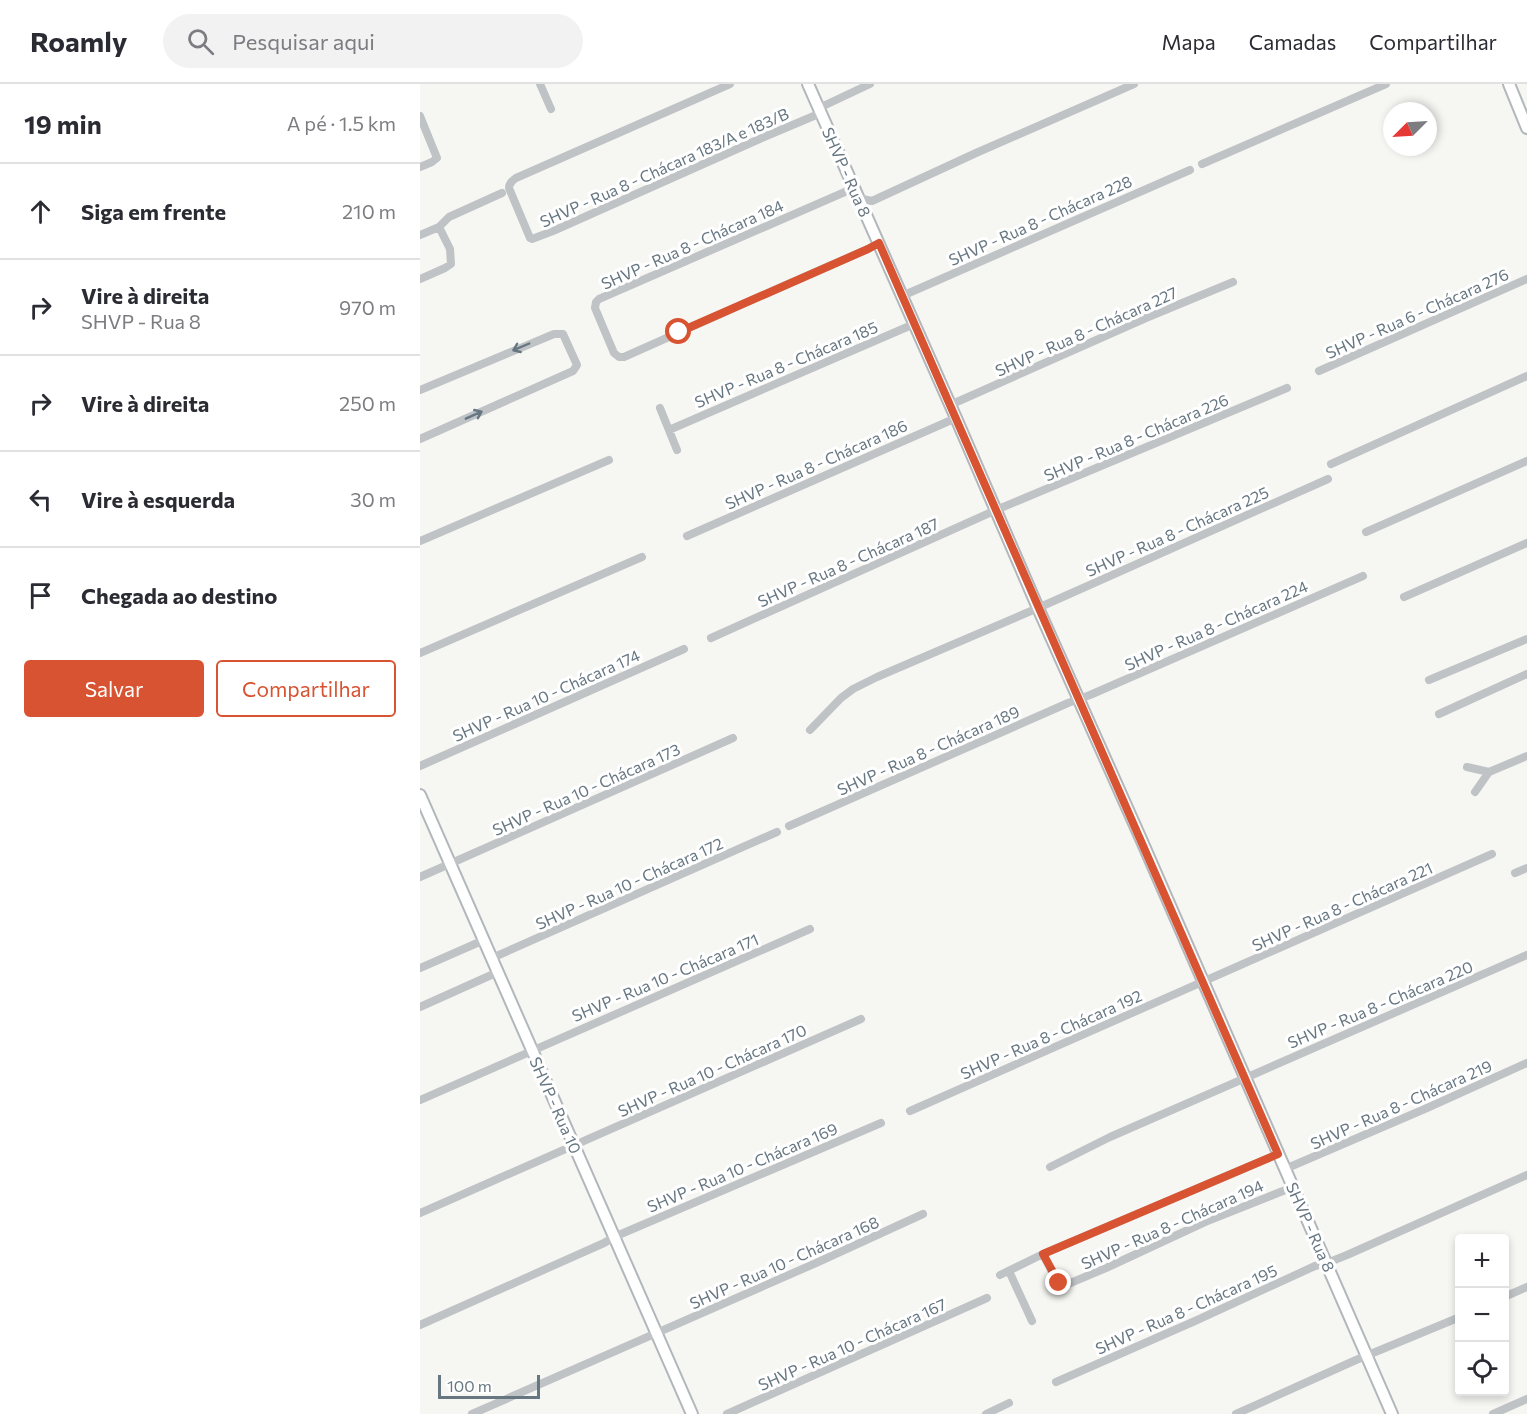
<!DOCTYPE html>
<html lang="pt">
<meta charset="utf-8">
<style>
body{margin:0;font-family:Commissioner,sans-serif;background:#f2f2f3;color:#2b2b33}
.controls{position:absolute;right:18px;bottom:18px;display:grid;overflow:hidden;border-radius:6px;box-shadow:0 3px 9px #0003}
.controls button{width:54px;height:54px;display:grid;place-items:center;padding:0;border:0;border-bottom:2px solid #e1e1e2;background:#fff;color:#2b2b33;font:30px sans-serif}
.compass{position:absolute;left:963px;top:18px;width:54px;height:54px;border-radius:50%;background:#fff;box-shadow:0 3px 9px #0003;rotate:246deg}
.scale{position:absolute;left:18px;bottom:15px;width:102px;box-sizing:border-box;padding-left:6px;border:3px solid #677782;border-top:0;font-size:16px;line-height:21px;white-space:nowrap;color:#677782;-webkit-text-stroke:4px #fff;paint-order:stroke}
.stop{position:absolute;width:18px;height:18px;margin:-14px;border:4px solid #d85331;border-radius:50%;background:#fff}
.stop.end{background:#d85331;border-color:#fff;box-shadow:0 2px 6px #0008}
.list{margin:0;padding:0;list-style:none}
h2{display:flex;justify-content:space-between;align-items:center;height:78px;margin:0;padding:0 24px;font-size:26px}
h2 small{font-size:20px;font-weight:400;color:#7c7c81}
.list li{display:grid;grid-template-columns:39px 1fr auto;gap:18px;align-items:center;box-sizing:border-box;height:96px;padding:0 24px;border-top:2px solid #e1e1e2}
.list b{display:block;font-size:22px;white-space:nowrap}
.list p{margin:0;font-size:20px;white-space:nowrap;color:#7c7c81}
.list em{font-size:20px;font-style:normal;color:#7c7c81}
.actions{display:flex;gap:12px;padding:18px 24px}
.actions a{flex:1;padding:14px 0;border:2px solid #d85331;border-radius:6px;text-align:center;font-size:21px;color:#d85331}
.actions .main{background:#d85331;color:#fff}
.icon{flex:none;width:33px;height:33px;fill:none;stroke:currentColor;stroke-width:2;stroke-linecap:round;stroke-linejoin:round}
.map{position:relative;flex:none;width:1107px;height:1330px;overflow:hidden}
header{display:flex;align-items:center;gap:36px;box-sizing:border-box;height:84px;padding:0 30px;background:#fff;border-bottom:2px solid #e1e1e2}
header strong{font-size:28px}
nav{display:flex;gap:33px;margin-inline-start:auto;font-size:21px}
.search{width:420px;height:54px;background:#f2f2f3;display:flex;align-items:center;gap:15px;box-sizing:border-box;padding:0 21px;border-radius:33px;color:#7c7c81;font-size:22px}
main{display:flex}
aside{flex:1;background:#fff}
.map>svg:first-child{display:block}
.lines{fill:none;stroke-linecap:round;stroke-linejoin:round}
.secondary-casing{stroke:#b2b7bb;stroke-width:14}
.street{stroke:#bfc3c6;stroke-width:8}
.secondary{stroke:#fff;stroke-width:10}
.oneway{stroke:#677782}
.route{stroke:#d85331;stroke-width:8}
.labels{text-anchor:middle;dominant-baseline:central;stroke-width:6;stroke-linejoin:round;paint-order:stroke}
.street-label{font-size:16px;fill:#677782;stroke:#fff}
</style>
<header>
<strong>Roamly</strong>
<div class="search"><svg class="icon" aria-label="search" viewBox="0 0 24 24"><circle cx="10" cy="10" r="6"/><path d="M15 15l6 6"/></svg>Pesquisar aqui</div>
<nav><a>Mapa</a><a>Camadas</a><a>Compartilhar</a></nav>
</header>
<main>
<aside>
<h2>19 min<small>A pé · 1.5 km</small></h2>
<ul class="list">
<li><svg class="icon" aria-label="ahead" viewBox="0 0 24 24"><path d="M12 20V5M6 11l6-6 6 6"/></svg><div><b>Siga em frente</b></div><em>210 m</em></li>
<li><svg class="icon" aria-label="right" viewBox="0 0 24 24"><path d="M7 20v-9h11M14 6l5 5-5 5"/></svg><div><b>Vire à direita</b><p>SHVP - Rua 8</p></div><em>970 m</em></li>
<li><svg class="icon" aria-label="right" viewBox="0 0 24 24"><path d="M7 20v-9h11M14 6l5 5-5 5"/></svg><div><b>Vire à direita</b></div><em>250 m</em></li>
<li><svg class="icon" aria-label="left" viewBox="0 0 24 24"><path d="M17 20v-9H6M10 6l-5 5 5 5"/></svg><div><b>Vire à esquerda</b></div><em>30 m</em></li>
<li><svg class="icon" aria-label="arrive" viewBox="0 0 24 24"><path d="M6 21V4h12l-3 4 3 4H6"/></svg><div><b>Chegada ao destino</b></div></li>
</ul>
<div class="actions"><a class="main">Salvar</a><a>Compartilhar</a></div>
</aside>
<div class="map">
<svg width="1107" height="1330" viewBox="0 0 1107 1330">
<rect width="100%" height="100%" fill="#f6f6f3"/>
<g class="lines">
<defs>
<path id="secondary" d="M388,0L536,334L618,524L721,755L972,1330
M1089,0L1107,44
M0,711L272,1330"/>
</defs>
<use href="#secondary" class="secondary-casing"/>
<path class="street" d="M120,0L131,25
M310,0L96,94C92,97 89,99 89,104L110,154L112,155L133,147L344,53L401,29
M399,24L450,0
M0,32L17,74L12,78L0,83
M782,80L966,0
M434,104L179,215L176,218L175,224L194,269L199,273H204L350,208L448,165L459,159
M438,114L452,117L556,69L714,0
M0,151L19,143
M0,195L25,184L31,180L30,165L19,143L29,133L82,109
M482,212L770,86
M899,287L1107,195
M0,306L134,250H143L157,281L153,287L0,355
M530,321L726,234L813,198
M240,324L257,366
M249,346L494,240
M911,380L1107,292
M946,448L1107,377
M267,452L536,334
M0,457L189,376
M984,513L1107,459
M291,554L576,426L867,304
M0,569L222,473
M1009,596L1107,555
M1019,630L1107,590
M390,646L421,614L433,605L457,593L618,524L908,395
M0,682L264,565
M1047,683L1069,688L1055,708
M1069,688L1107,672
M369,742L648,619L670,611L943,492
M1095,789L1107,784
M0,793L313,654
M72,874L357,748
M0,884L64,856
M0,923L78,888
M0,1016L390,845
M490,1027L1072,770
M858,1070L623,1170L636,1196L641,1200H648L686,1184L785,1138L873,1103
M630,1083L690,1053L1107,871
M865,1085L1007,1024L1107,979
M0,1129L441,935
M589,1187L612,1237
M580,1191L623,1170
M1084,1213L1107,1203
M0,1241L184,1159L194,1153L461,1039
M636,1298L775,1237L895,1182L907,1179L927,1171L1107,1091
M52,1330L396,1179L503,1130
M307,1330L567,1214
M566,1330L589,1319
M816,1330L936,1276L1040,1233
M1073,1330L1107,1315"/>
<use href="#secondary" class="secondary"/>
</g>
<defs><path id="oneway-shaft" d="M-6 0H5M1.5-3L5.5 0L1.5 3" fill="none" stroke-width="1.6" stroke-linecap="round" stroke-linejoin="round" transform="scale(1.5)"/></defs>
<g class="oneway">
<use href="#oneway-shaft" transform="translate(101 263) rotate(157)"/>
<use href="#oneway-shaft" transform="translate(54 331) rotate(-24)"/>
</g>
<g class="lines">
<path class="route" d="M259,248L448,165L459,159L858,1070L623,1170L639,1199"/>
</g>
<g class="labels">
<g class="street-label">
<text transform="translate(244 83) rotate(-24)">SHVP - Rua 8 - Chácara 183/A e 183/B</text>
<text transform="translate(427 88) rotate(66)">SHVP - Rua 8</text>
<text transform="translate(620 136) rotate(-24)">SHVP - Rua 8 - Chácara 228</text>
<text transform="translate(272 160) rotate(-24)">SHVP - Rua 8 - Chácara 184</text>
<text transform="translate(997 229) rotate(-24)">SHVP - Rua 6 - Chácara 276</text>
<text transform="translate(666 247) rotate(-24)">SHVP - Rua 8 - Chácara 227</text>
<text transform="translate(366 280) rotate(-23)">SHVP - Rua 8 - Chácara 185</text>
<text transform="translate(716 353) rotate(-23)">SHVP - Rua 8 - Chácara 226</text>
<text transform="translate(396 380) rotate(-24)">SHVP - Rua 8 - Chácara 186</text>
<text transform="translate(757 447) rotate(-24)">SHVP - Rua 8 - Chácara 225</text>
<text transform="translate(428 478) rotate(-24)">SHVP - Rua 8 - Chácara 187</text>
<text transform="translate(796 541) rotate(-24)">SHVP - Rua 8 - Chácara 224</text>
<text transform="translate(126 611) rotate(-24)">SHVP - Rua 10 - Chácara 174</text>
<text transform="translate(508 666) rotate(-24)">SHVP - Rua 8 - Chácara 189</text>
<text transform="translate(166 705) rotate(-24)">SHVP - Rua 10 - Chácara 173</text>
<text transform="translate(209 799) rotate(-24)">SHVP - Rua 10 - Chácara 172</text>
<text transform="translate(922 822) rotate(-24)">SHVP - Rua 8 - Chácara 221</text>
<text transform="translate(245 893) rotate(-23)">SHVP - Rua 10 - Chácara 171</text>
<text transform="translate(960 920) rotate(-23)">SHVP - Rua 8 - Chácara 220</text>
<text transform="translate(631 950) rotate(-24)">SHVP - Rua 8 - Chácara 192</text>
<text transform="translate(292 986) rotate(-24)">SHVP - Rua 10 - Chácara 170</text>
<text transform="translate(981 1020) rotate(-24)">SHVP - Rua 8 - Chácara 219</text>
<text transform="translate(136 1021) rotate(66)">SHVP - Rua 10</text>
<text transform="translate(322 1083) rotate(-23)">SHVP - Rua 10 - Chácara 169</text>
<text transform="translate(752 1140) rotate(-24)">SHVP - Rua 8 - Chácara 194</text>
<text transform="translate(891 1143) rotate(66)">SHVP - Rua 8</text>
<text transform="translate(364 1178) rotate(-24)">SHVP - Rua 10 - Chácara 168</text>
<text transform="translate(766 1225) rotate(-24)">SHVP - Rua 8 - Chácara 195</text>
<text transform="translate(432 1260) rotate(-24)">SHVP - Rua 10 - Chácara 167</text>
</g>
</g>
</svg>
<div class="controls">
<button>+</button>
<button>−</button>
<button><svg class="icon" aria-label="locate" viewBox="0 0 24 24"><circle cx="12" cy="12" r="6"/><path d="M12 2v4M12 18v4M2 12h4M18 12h4"/></svg></button>
</div>
<svg class="compass" viewBox="-18 -18 36 36"><path d="M0-13l5 13h-10z" fill="#e53935"/><path d="M0 13l5-13h-10z" fill="#7c7c81"/></svg>
<div class="scale">100 m</div>
<div class="stop" style="left:259px;top:248px"></div>
<div class="stop end" style="left:639px;top:1199px"></div>
</div>
</main>
